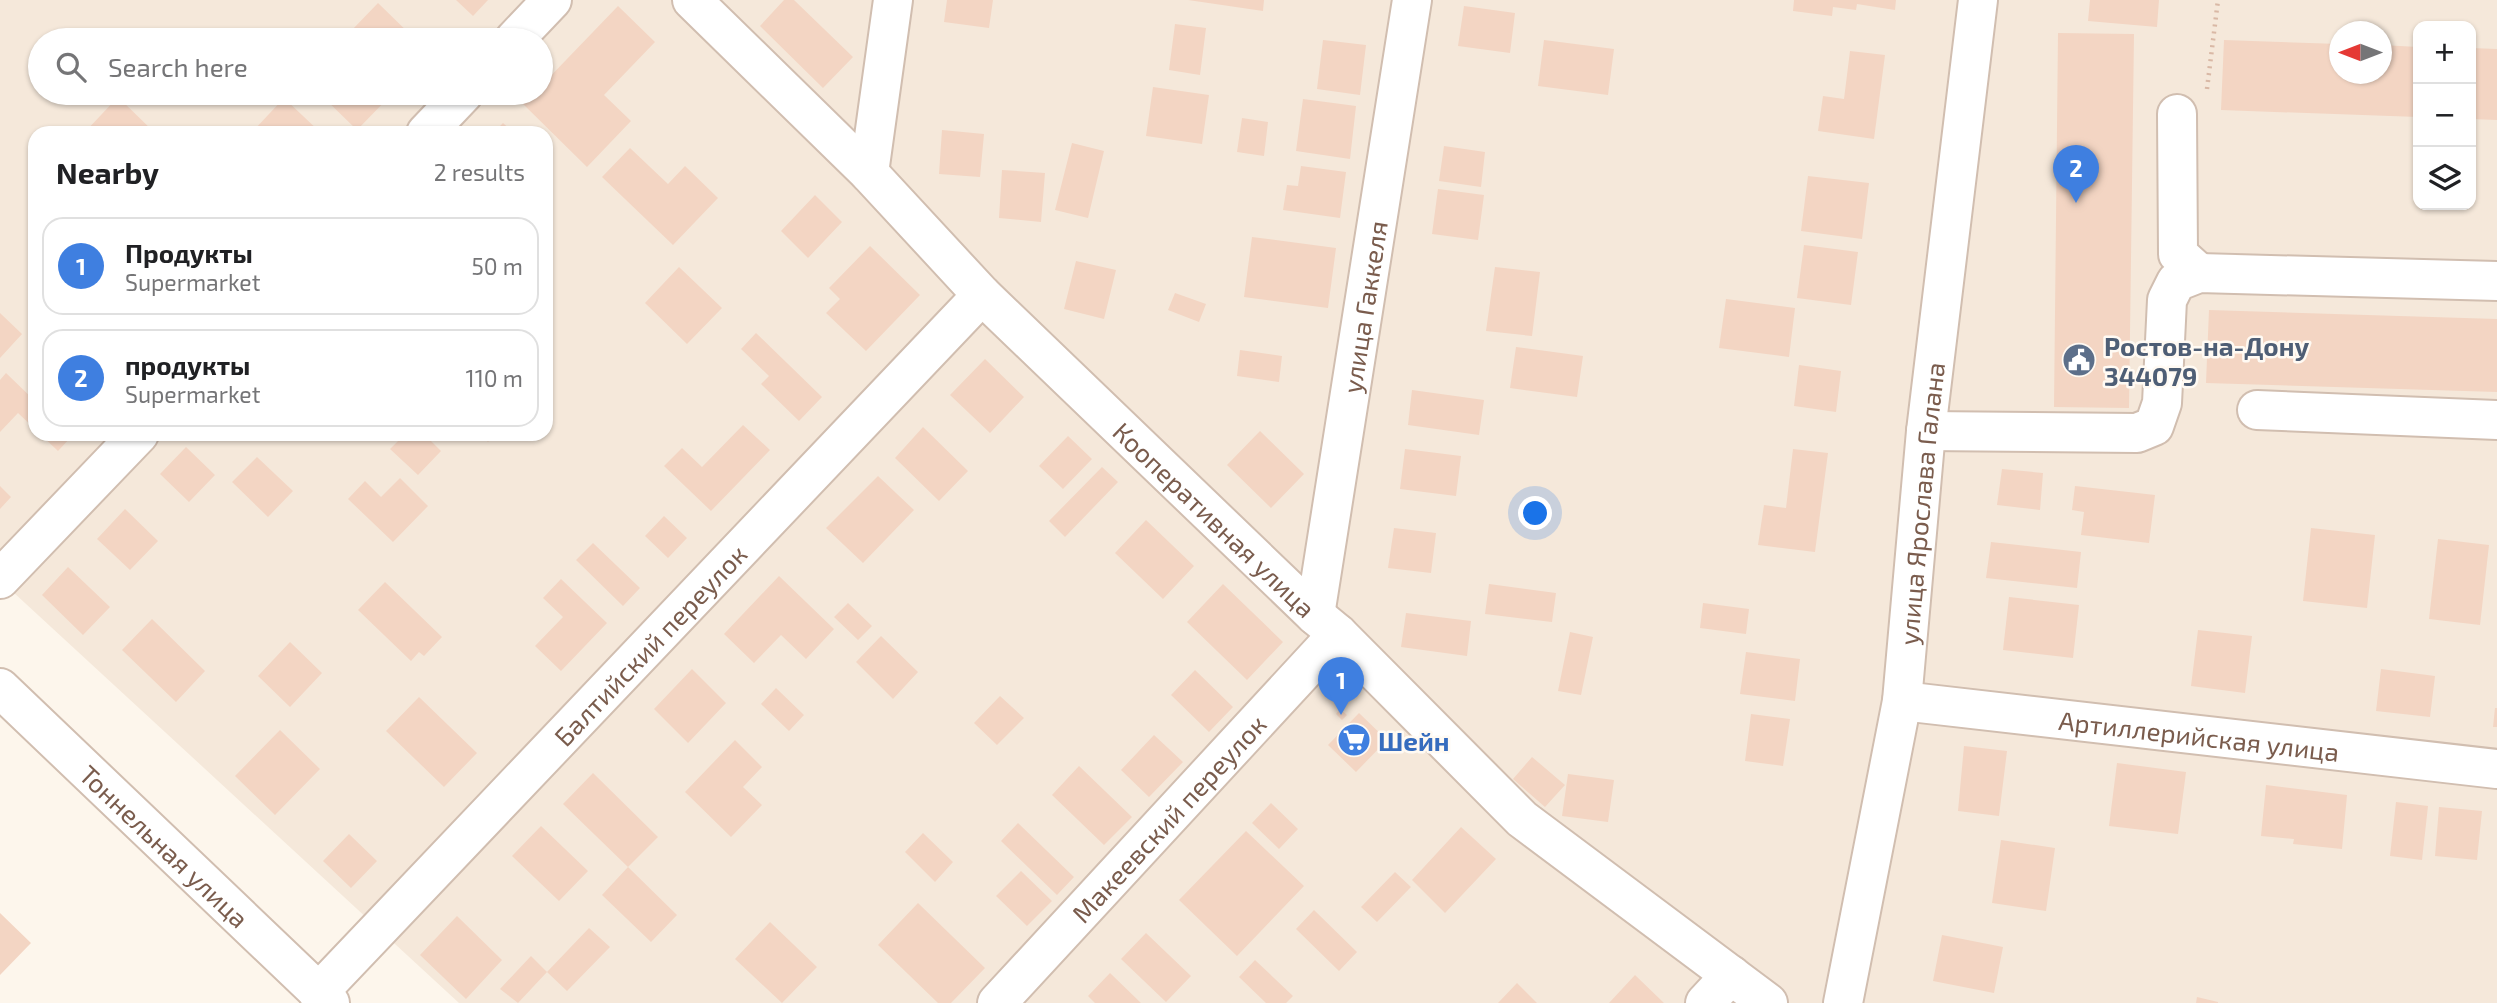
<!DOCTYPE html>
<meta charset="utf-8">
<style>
body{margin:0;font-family:"Exo 2",sans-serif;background:#f2f2f2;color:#202124}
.controls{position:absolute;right:21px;top:21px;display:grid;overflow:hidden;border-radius:14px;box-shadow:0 2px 5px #0004}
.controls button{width:63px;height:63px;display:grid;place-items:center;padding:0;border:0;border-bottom:2px solid #e0e0e0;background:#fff;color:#202124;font:35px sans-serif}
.compass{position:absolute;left:2329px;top:21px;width:63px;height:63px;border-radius:50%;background:#fff;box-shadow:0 2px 5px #0004;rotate:270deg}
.you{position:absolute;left:1536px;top:514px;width:24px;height:24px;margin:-18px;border:5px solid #fff;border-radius:50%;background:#1a73e8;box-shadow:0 0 0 10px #1a73e833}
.badge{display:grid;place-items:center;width:46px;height:46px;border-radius:50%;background:#e76f51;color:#fff;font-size:23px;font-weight:700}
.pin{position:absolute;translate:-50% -58px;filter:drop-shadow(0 2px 4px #0008)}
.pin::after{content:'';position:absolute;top:37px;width:24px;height:21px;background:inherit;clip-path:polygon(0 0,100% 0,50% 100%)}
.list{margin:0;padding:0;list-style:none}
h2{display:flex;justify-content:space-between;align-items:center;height:91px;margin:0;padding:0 28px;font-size:30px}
h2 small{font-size:23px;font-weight:400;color:#757577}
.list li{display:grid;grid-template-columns:46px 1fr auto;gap:21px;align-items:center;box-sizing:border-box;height:98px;margin:0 14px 14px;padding:0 14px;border:2px solid #e0e0e0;border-radius:21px}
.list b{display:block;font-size:26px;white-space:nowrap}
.list p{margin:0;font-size:23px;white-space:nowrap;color:#757577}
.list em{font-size:23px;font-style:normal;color:#757577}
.icon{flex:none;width:38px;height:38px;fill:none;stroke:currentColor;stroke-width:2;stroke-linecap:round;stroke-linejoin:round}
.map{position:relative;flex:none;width:2497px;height:1003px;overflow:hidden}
.search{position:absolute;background:#fff;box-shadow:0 2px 5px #0004;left:28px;top:28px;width:525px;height:77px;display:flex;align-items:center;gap:18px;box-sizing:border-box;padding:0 24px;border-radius:38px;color:#757577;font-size:26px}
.panel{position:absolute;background:#fff;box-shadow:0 2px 5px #0004;left:28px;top:126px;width:525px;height:315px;border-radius:21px}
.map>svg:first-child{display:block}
.residential{fill:#f5e8da;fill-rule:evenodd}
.building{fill:#f3d5c3}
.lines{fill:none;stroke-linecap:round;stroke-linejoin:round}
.minor-casing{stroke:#d1beb0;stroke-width:42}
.path{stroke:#d9b8a5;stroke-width:4.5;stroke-dasharray:2 5;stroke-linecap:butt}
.minor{stroke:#fff;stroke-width:38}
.labels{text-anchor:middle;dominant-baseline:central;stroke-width:5;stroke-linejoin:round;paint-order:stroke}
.street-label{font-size:26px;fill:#7a5c4d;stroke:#fffaf3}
.service-label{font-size:26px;font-weight:bold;fill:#4e5e75;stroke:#fffaf3;text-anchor:start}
.shop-label{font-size:26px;font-weight:bold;fill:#366cbe;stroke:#fffaf3;text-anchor:start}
</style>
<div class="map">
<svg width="2497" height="1003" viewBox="0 0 2497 1003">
<rect width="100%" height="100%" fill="#fdf6ec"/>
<path class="residential" d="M0,0H2497V1003H459L0,580ZM2418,26H2471V205H2418ZM2340,32H2382V74H2340ZM40,40H541V93H40ZM35,133H546V434H35Z"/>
<path class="building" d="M456,0H488L473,16Z
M784,0H794L853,57L823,88L760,26Z
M947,0H993L989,28L944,22Z
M1188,0H1264L1263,11Z
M1794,0H1896L1895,10L1857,4L1856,10L1833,7L1832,16L1793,11Z
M2090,0H2159L2157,27L2088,21Z
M378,3L416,40H360L351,31Z
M618,6L655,42L604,95L631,121L587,167L523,104L534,93H541V86Z
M1464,6L1515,13L1510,53L1458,46Z
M1175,24L1206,28L1200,75L1169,70Z
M2058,33L2134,34L2129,408L2054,407Z
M1323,40L1366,45L1360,95L1317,89Z
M1544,40L1614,49L1608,95L1538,86Z
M2224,40L2340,44V74H2382V45L2418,47V117L2221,110Z
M2471,48L2497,49V120L2471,119Z
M1850,51L1885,55L1874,139L1818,131L1823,96L1844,99Z
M1153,87L1209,95L1202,144L1146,136Z
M327,93H393L357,130L323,97Z
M118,97L155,133H84Z
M284,98L321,133H257L254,130Z
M1303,99L1356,106L1350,159L1296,151Z
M1242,118L1268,122L1264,156L1237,152Z
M503,123L514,133H493Z
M942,130L984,134L980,177L939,174Z
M1072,143L1104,151L1088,218L1055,210Z
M1444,146L1485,152L1481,187L1439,181Z
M630,148L668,184L685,166L718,198L673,245L602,177Z
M1301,166L1346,172L1340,218L1283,210L1287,185L1298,186Z
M1002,170L1045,173L1041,222L999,218Z
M1808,176L1869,183L1862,239L1801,231Z
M1438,189L1484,195L1478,240L1432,234Z
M815,195L842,222L808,258L781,231Z
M1252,237L1336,248L1328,308L1244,297Z
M1804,245L1858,252L1851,305L1797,298Z
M870,246L920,295L866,351L826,313L840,299L829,288Z
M1076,261L1116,270L1104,319L1064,309Z
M679,267L722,308L687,344L645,303Z
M1495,267L1540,272L1532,336L1486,331Z
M1175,293L1206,304L1199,322L1168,310Z
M1726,299L1795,308L1789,357L1719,348Z
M2209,310L2497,319V392L2206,383Z
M0,313L22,334L0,358Z
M756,333L822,397L799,421L761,384L769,376L741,349Z
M1516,347L1583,356L1577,397L1510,388Z
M1240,350L1282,356L1279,382L1237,376Z
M985,359L1024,397L990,433L950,395Z
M1799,365L1841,371L1836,412L1794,406Z
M6,373L35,401V429L18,413L0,432V380Z
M1412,390L1484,400L1479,435L1408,425Z
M743,425L770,450L711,511L664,466L682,448L702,467Z
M923,427L968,471L939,501L895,458Z
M1260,431L1304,474L1271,508L1227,465Z
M40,434H68L71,437L58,451Z
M405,434H424L441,451L418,475L390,449Z
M480,434H495L488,442Z
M1068,436L1092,459L1063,489L1039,466Z
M186,447L215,475L189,502L160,474Z
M1405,449L1461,456L1456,496L1400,489Z
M1793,449L1828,453L1815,552L1758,545L1764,505L1786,508Z
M257,457L293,491L268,517L232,482Z
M1102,467L1118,482L1065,537L1049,521Z
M2002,469L2043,473L2040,510L1997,505Z
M878,476L914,510L863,563L826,528Z
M400,478L428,506L393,542L348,499L365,481L381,497Z
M0,486L11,497L0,509Z
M2075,486L2155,495L2149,543L2081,535L2084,512L2072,510Z
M125,509L158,541L130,570L97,539Z
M664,516L687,538L668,558L645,536Z
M1146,520L1194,566L1163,599L1115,553Z
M1394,528L1436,533L1431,573L1388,568Z
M2311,528L2375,535L2367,608L2303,601Z
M2438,539L2489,545L2480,625L2429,619Z
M1991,542L2081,552L2077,588L1986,578Z
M593,543L640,588L623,606L576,560Z
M68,567L110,607L83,635L42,595Z
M779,576L834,629L806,659L781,635L754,663L724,634Z
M561,579L607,623L561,671L535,646L563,617L543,598Z
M385,582L442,637L424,656L419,652L411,661L358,610Z
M1223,584L1283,642L1247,680L1187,622Z
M1489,584L1556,593L1552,622L1485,614Z
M2009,597L2079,605L2073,658L2003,650Z
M848,603L872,626L858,640L834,617Z
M1703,603L1749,609L1746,634L1700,628Z
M1406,613L1471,621L1467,656L1401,647Z
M152,619L205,671L176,702L122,650Z
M2198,630L2252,636L2245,693L2191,686Z
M1570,632L1593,637L1581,695L1558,691Z
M881,636L918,672L893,699L856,662Z
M290,642L322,673L290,707L258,676Z
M1746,652L1800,659L1795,701L1740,694Z
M692,669L726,703L688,743L654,709Z
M2381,669L2435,676L2430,717L2376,711Z
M1195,670L1233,707L1209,732L1171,695Z
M776,688L804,715L789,731L761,704Z
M1000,696L1024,718L997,745L974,723Z
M419,697L477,753L444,787L386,731Z
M2495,708H2497V727H2493Z
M1340,709L1347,715L1342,720L1336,714Z
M1359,713L1387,740L1356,772L1328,745Z
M1751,714L1790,719L1783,766L1745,761Z
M280,730L320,769L275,815L235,776Z
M1154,735L1183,762L1149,797L1121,770Z
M735,740L762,767L743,787L762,805L731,837L685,792Z
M1964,746L2007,751L1999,816L1958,811Z
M1532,757L1565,785L1545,807L1513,779Z
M2117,763L2186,772L2178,834L2109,826Z
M1079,766L1132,817L1104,845L1052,795Z
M593,773L658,837L628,867L563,804Z
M1568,774L1614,780L1608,822L1562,816Z
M2266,785L2347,795L2342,849L2293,844L2294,839L2261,836Z
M2396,802L2428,806L2422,860L2390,856Z
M1271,803L1298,829L1279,849L1252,823Z
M2439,807L2482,811L2477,860L2435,856Z
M1018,823L1074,877L1057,895L1001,841Z
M541,826L588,871L559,901L512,856Z
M1461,827L1496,859L1445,913L1412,880Z
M1246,831L1304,886L1237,956L1179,900Z
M923,833L953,862L935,882L905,852Z
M349,834L377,861L351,888L323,861Z
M2001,840L2055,848L2046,911L1992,903Z
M628,867L677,915L651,942L602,895Z
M1021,871L1052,901L1027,926L996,896Z
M1395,872L1411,887L1377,922L1361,907Z
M918,903L985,968L951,1003H938L878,945Z
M1314,910L1357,952L1339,971L1296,929Z
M0,913L31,943L0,975Z
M457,916L502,960L466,999L420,955Z
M770,922L817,967L782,1003L735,959Z
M589,928L610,947L567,991L547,972L518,1003L500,989L531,956L547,972Z
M1146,933L1191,976L1166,1002L1121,959Z
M1942,935L2003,947L1994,993L1933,981Z
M1255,960L1293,996L1286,1003H1266L1239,977Z
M1110,973L1141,1003H1095L1088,996Z
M1635,975L1664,1003H1609Z
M1517,983L1537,1003H1498Z
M2197,997L2218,1002V1003H2196Z"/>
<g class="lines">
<defs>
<g id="minor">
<path id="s1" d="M692,0L869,173L982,295L1315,615L1338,634L1522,819L1768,1003"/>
<path d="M514,40L552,0"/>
<path d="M2177,114L2178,254L2199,273"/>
<path d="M426,133L464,93"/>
<path d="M869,173L893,0"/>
<path d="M2257,410L2497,420"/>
<path d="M1926,431L2137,433L2154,426L2162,403L2167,300L2176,282L2199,273L2497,281"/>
<path d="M0,579L139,434"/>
<path id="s2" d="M1315,615L1412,0"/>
<path id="s3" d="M0,688L330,1003"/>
<path id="s4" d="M1902,701L2497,769"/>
<path id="s5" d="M318,993L982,295"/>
<path id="s6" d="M997,1003L1338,634"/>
<path d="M1705,1003L1731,975"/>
<path id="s7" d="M1843,1003L1902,701L1926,431L1978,0"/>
</g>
</defs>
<use href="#minor" class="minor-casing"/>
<path class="path" d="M2207,89L2218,0"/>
<use href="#minor" class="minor"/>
</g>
<defs>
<symbol id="civic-disc" viewBox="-11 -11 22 22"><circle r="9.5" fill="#5c6f8a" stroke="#fffaf3"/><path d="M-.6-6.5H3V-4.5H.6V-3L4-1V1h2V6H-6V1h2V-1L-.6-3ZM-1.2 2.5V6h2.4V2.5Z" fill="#fff"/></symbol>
<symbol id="supermarket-disc" viewBox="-11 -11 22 22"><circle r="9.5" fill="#3f7fe0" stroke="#fffaf3"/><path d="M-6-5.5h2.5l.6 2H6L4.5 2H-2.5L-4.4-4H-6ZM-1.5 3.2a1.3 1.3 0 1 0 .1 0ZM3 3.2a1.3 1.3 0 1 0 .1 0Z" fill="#fff"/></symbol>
</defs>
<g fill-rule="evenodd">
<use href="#civic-disc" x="2060" y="341" width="38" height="38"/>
<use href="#supermarket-disc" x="1335" y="721" width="38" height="38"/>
</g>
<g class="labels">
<g class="street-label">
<text stroke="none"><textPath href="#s2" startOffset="312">улица Гаккеля</textPath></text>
<text stroke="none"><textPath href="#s7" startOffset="506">улица Ярослава Галана</textPath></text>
<text stroke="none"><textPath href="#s1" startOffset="737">Кооперативная улица</textPath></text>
<text stroke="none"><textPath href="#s5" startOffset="481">Балтийский переулок</textPath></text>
<text stroke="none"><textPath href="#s4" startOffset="299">Артиллерийская улица</textPath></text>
<text stroke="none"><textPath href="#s6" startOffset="252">Макеевский переулок</textPath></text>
<text stroke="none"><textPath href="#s3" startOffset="228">Тоннельная улица</textPath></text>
</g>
<g class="service-label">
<text x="2104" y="345">Ростов-на-Дону<tspan x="2104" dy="30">344079</tspan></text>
</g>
<g class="shop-label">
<text x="1378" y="740">Шейн</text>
</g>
</g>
</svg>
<div class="controls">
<button>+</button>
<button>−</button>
<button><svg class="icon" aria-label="layers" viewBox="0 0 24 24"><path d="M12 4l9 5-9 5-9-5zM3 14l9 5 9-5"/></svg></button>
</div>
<svg class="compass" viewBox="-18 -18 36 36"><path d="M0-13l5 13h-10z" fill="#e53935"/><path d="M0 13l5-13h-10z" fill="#757577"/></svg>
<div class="you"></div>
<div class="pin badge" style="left:1341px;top:715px;background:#3f7fe0">1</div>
<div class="pin badge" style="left:2076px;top:203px;background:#3f7fe0">2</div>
<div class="search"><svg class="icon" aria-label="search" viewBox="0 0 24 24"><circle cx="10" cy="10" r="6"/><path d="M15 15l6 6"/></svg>Search here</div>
<section class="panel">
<h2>Nearby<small>2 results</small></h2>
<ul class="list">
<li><span class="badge" style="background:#3f7fe0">1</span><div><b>Продукты</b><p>Supermarket</p></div><em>50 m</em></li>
<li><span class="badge" style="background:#3f7fe0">2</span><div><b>продукты</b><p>Supermarket</p></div><em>110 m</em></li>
</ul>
</section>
</div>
